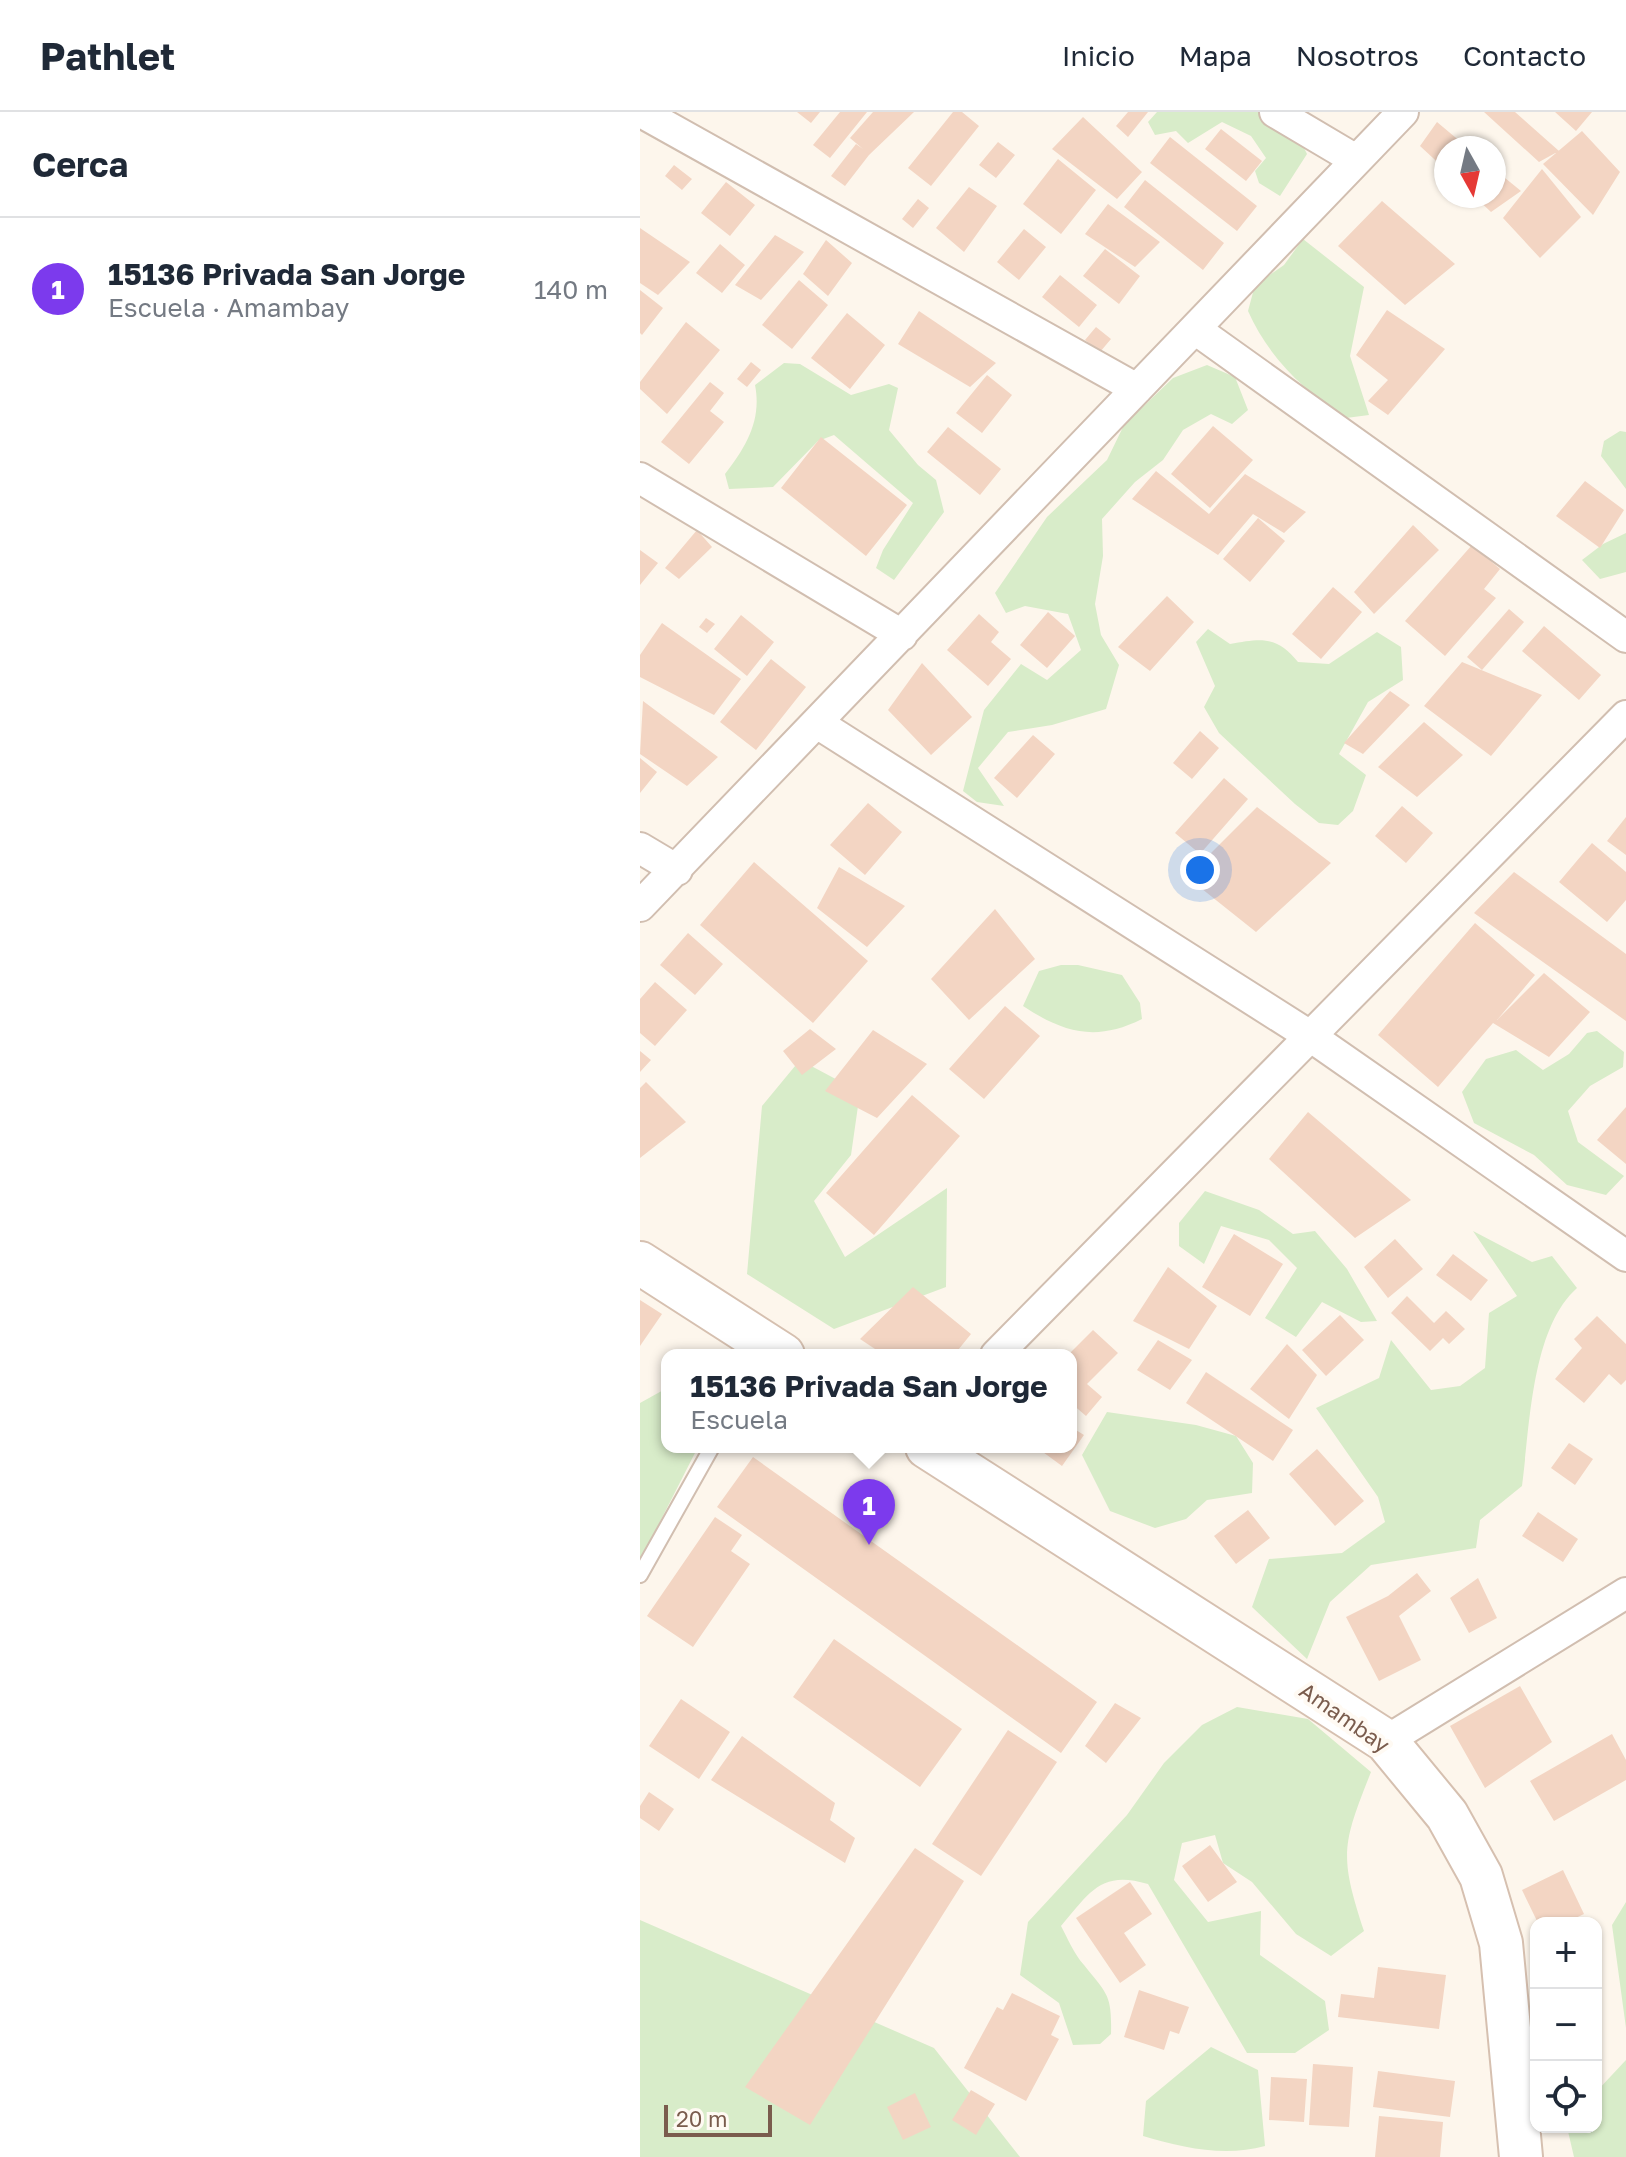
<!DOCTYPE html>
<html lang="es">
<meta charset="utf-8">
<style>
body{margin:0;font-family:"Golos Text",sans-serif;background:#f2f2f3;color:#1f2937}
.controls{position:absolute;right:24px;bottom:24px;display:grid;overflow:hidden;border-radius:16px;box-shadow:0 2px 6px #0004}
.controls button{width:72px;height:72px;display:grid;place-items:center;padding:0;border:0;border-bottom:2px solid #e0e1e3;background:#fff;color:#1f2937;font:40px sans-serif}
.compass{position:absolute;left:794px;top:24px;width:72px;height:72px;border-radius:50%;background:#fff;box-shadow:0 2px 6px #0004;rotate:172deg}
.scale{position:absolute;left:24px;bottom:20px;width:108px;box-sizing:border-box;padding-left:8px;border:4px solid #7a5c4d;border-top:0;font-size:22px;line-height:28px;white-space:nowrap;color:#7a5c4d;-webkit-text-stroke:6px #fffaf3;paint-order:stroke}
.you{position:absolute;left:560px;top:758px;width:28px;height:28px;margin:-20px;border:6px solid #fff;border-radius:50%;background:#1a73e8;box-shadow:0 0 0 12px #1a73e833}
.badge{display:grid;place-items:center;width:52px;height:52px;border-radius:50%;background:#7c3aed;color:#fff;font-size:26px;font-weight:700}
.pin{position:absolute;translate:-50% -66px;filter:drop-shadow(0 2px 4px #0008)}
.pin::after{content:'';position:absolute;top:42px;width:28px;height:24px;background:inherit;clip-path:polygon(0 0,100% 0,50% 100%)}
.popup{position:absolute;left:21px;top:1237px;width:416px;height:104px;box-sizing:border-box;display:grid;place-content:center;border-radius:16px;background:#fff;filter:drop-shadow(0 2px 6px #0005);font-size:26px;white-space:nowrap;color:#747a83}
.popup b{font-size:30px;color:#1f2937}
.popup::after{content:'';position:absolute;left:50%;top:100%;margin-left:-16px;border:16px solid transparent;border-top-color:#fff}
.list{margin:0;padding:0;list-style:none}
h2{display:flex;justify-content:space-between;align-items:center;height:104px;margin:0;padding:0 32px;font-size:34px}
h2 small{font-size:26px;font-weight:400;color:#747a83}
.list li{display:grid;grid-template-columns:52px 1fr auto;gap:24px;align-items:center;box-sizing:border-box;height:144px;padding:0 32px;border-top:2px solid #e0e1e3}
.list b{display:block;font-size:30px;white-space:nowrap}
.list p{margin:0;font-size:26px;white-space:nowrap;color:#747a83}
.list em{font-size:26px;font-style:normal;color:#747a83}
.icon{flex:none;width:44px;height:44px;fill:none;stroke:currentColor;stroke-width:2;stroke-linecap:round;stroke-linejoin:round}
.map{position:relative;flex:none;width:986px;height:2045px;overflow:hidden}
header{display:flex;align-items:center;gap:48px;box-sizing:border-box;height:112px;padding:0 40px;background:#fff;border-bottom:2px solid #e0e1e3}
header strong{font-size:38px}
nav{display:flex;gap:44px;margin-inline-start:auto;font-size:28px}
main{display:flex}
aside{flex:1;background:#fff}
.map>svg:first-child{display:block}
.green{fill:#d8ecc9}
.building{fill:#f3d5c3}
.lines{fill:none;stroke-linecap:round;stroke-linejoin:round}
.lane-casing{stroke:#d1beb0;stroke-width:18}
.street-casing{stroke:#d1beb0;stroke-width:34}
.secondary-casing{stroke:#d6c0b0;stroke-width:46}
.lane{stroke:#fff;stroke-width:14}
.street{stroke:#fff;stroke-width:30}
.secondary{stroke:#fff;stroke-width:42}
.labels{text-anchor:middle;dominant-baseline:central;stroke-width:8;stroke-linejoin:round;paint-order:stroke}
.street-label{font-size:22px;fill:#7a5c4d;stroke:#fffaf3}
</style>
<header>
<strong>Pathlet</strong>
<nav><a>Inicio</a><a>Mapa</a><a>Nosotros</a><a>Contacto</a></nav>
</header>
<main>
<aside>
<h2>Cerca<small></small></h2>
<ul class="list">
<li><span class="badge">1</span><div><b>15136 Privada San Jorge</b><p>Escuela · Amambay</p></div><em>140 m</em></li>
</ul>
</aside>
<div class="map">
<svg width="986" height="2045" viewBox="0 0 986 2045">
<rect width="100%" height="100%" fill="#fdf6ec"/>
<path class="green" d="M517,0H635L655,18L667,42L640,84L619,71L615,59L626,46L611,24L582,10L548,31L536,19L515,23L508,10Z
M663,127L724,175L710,244L729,303L706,306C663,278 629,246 608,199L615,173L644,153Z
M144,251L160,252L211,283L249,272L258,276L249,318L278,353L296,368L304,400L254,468L236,456L243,438L273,391L194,323L178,329L133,375L89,377L85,362C106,335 122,308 115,273Z
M567,253L595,265L608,298L592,312L571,302L543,318L523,348L495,370L462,407L463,444L455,492L461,523L479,553L466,597L412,613L368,620L338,656L364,694L337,690L323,679L344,598L381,552L407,568L441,538L428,502L385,494L366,501L355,481L407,405L467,348L484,313L533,266Z
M980,319L986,320V377L961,344L964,329Z
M986,421V460L960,467L942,448L963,432Z
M568,517L590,532C622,526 637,524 658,550L689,552L737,520L761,535L763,568L728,590L699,642L726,663L713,699L698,713L679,711L655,692L579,621L564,595L575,574L556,530Z
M421,853H438L482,863L500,891L502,907C456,930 424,921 383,894L399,859Z
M957,919L984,940L983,955L950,974L928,999L938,1030L984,1064L966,1083L927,1073L894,1043L834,1011L822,980L846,947L876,938L903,958L929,942L947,921Z
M160,948L220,980L211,1043L174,1089L205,1145L307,1076L306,1175L194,1217L107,1162L122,994Z
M565,1079L619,1098L653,1122L675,1119L707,1157L737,1209L721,1210L682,1190L656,1225L625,1206L657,1156L629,1128L581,1114L564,1152L539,1134V1111Z
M833,1119L892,1150L912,1144L937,1176C891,1217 890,1315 882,1374L840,1408L836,1436L731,1453L690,1490L667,1547L612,1495L629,1447L702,1441L745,1410L738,1385L676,1296L739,1266L751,1228L791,1278L820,1274L845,1256L849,1201L877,1184Z
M27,1276V1335H58L0,1449V1291Z
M467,1300L556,1313L596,1324L613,1351L612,1381L567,1388L546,1407L515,1416L470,1399L442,1343Z
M597,1595L668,1607L731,1660C702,1733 699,1743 724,1819L691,1844L656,1822L612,1770L583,1751L575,1723L542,1731L534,1768L568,1810L621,1799L620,1843L685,1889L689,1918L655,1941H607L508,1772C461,1758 450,1780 421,1814C428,1827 434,1842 444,1853C467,1882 472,1882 471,1922L460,1932L433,1933L419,1891L380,1863L388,1810L487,1703L524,1651L562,1613Z
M986,1790V1916L972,1813Z
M0,1808L294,1936L380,2045H0Z
M571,1935L618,1958L625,2034C585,2045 543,2036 503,2024L506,1989Z
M986,1948V2045H934L927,2015H956V1980Z"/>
<path class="building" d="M157,0H180L171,11Z
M200,0H227L190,46L173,33Z
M233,0H274L229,43L205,74L191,64L216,32L223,37L210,26Z
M313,0H322L339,14L291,74L268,56Z
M488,0H508L488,25L476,14Z
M844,0H875L919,39L899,50Z
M915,0H952L936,19Z
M443,5L502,60L477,87L412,37Z
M797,10L828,36H806V58L780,34Z
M581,17L622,49L606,69L565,37Z
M942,19L980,60L953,103L903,52Z
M530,25L617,94L597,119L510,51Z
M358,30L375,43L356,66L339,53Z
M418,47L456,78L421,122L383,92Z
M34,53L52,67L42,78L25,64Z
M854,57L881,79L851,100L834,84H854Z
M902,57L941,105L900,146L863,106Z
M505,68L584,131L563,158L484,95Z
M86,70L115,93L90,124L61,101Z
M329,75L357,94L324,140L296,116Z
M278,87L289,96L273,116L262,107Z
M742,89L815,152L765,193L698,134Z
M468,92L520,130L495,155L445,122Z
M0,116L50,150L18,183L0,171Z
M384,117L406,135L379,168L357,150Z
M135,123L164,140L121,188L95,173Z
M186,128L212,151L188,184L163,162Z
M80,132L105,153L82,181L56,161Z
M465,137L500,164L479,192L443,164Z
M420,163L457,193L439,215L402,185Z
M159,168L188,193L152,237L122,213Z
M0,178L23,196L2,223L0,221Z
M747,198L805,237L748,303L728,289L748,268L716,243Z
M279,199L356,251L330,275L258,232Z
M207,201L245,233L210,277L171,246Z
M46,210L80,238L27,302L0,277V270Z
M456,215L471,227L460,240L445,228Z
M111,250L121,258L107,275L97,267Z
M347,263L372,283L342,321L316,301Z
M70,270L84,281L70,299L84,310L49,352L21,330Z
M573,314L613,348L570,396L531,362Z
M308,315L361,357L340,383L287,340Z
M181,325L267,393L226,444L141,376Z
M516,359L569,402L605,362L666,400L644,421L613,402L578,443L492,387Z
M945,369L984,398L960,436L916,404Z
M618,406L645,429L610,470L583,447Z
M773,413L799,438L734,502L714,480Z
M57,418L72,435L39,467L25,456Z
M832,433L860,457L844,477L856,486L805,544L765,509Z
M0,438L18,451L0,473Z
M693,475L722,500L681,547L652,522Z
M527,484L554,510L510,559L478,535Z
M869,497L884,510L842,558L827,545Z
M408,500L435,524L407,556L380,533Z
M339,502L359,520L351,530L371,547L348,574L307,538Z
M101,503L134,530L107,564L74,537Z
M66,506L75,512L67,521L59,515Z
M22,511L101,567L74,603L0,565V543Z
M904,514L961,563L939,588L882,539Z
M131,547L166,575L116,638L80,610Z
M822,550L902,583L851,644L784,594Z
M282,551L332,605L291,643L248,598Z
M750,579L770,593L723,642L704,631Z
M3,589L78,645L47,674L0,642Z
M784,610L823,643L777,685L738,655Z
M560,619L579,636L552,667L533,651Z
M393,623L415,642L377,686L354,666Z
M0,646L17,660L0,681Z
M584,666L608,687L560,742L535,721Z
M228,691L262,720L225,763L190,733Z
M762,694L793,721L766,751L735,724Z
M617,695L691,751L616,820L547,765Z
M986,705V743L967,729Z
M952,731L986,760V788L967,810L919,770Z
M114,750L228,849L173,911L60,813Z
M199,755L265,794L227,835L177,796Z
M874,760L986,842V909L834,801Z
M355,797L395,847L329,908L291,867Z
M835,811L895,863L857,908L904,861L950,900L909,945L853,911L798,975L738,923Z
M48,821L83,852L55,883L20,853Z
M15,870L47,898L15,934L0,921V887Z
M365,894L400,924L344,987L309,957Z
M170,917L196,937L162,963L143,939Z
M233,918L287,952L237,1006L185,979Z
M0,939L11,948L0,960Z
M6,970L46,1010L0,1046V976Z
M272,983L320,1024L234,1123L186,1081Z
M986,995V1052L957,1028Z
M668,1000L771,1088L715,1126L629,1047Z
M594,1122L643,1152L610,1204L562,1175Z
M755,1127L783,1157L748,1186L724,1155Z
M813,1142L848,1168L831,1189L796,1163Z
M528,1155L577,1194L549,1237L493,1209Z
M273,1175L331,1222L314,1243H244L220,1227Z
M767,1184L794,1211L806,1199L825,1217L809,1232L803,1226L790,1239L751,1201Z
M0,1188L22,1202L0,1234Z
M700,1203L724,1228L686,1264L662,1238Z
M957,1204L986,1232V1268L981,1273L969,1262L944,1291L915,1267L942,1236L934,1227Z
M453,1218L478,1241L447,1272L462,1285L446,1304L431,1291V1243H428Z
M518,1228L552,1248L530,1278L497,1258Z
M647,1232L677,1263L649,1307L610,1277Z
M566,1260L653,1318L633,1349L546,1291Z
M431,1315L444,1323L422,1354L396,1335H431Z
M929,1331L953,1347L935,1373L911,1356Z
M677,1337L724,1389L695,1414L649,1362Z
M113,1345L457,1590L421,1641L77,1395Z
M608,1398L630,1426L596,1452L574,1424Z
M898,1400L938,1427L923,1450L882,1424Z
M75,1405L102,1423L91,1439L110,1452L53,1535L7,1504Z
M777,1461L791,1479L759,1504L781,1548L739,1569L706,1505L748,1484Z
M838,1466L857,1506L829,1521L810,1486Z
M194,1527L322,1617L280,1675L153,1585Z
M880,1574L912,1630L845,1676L810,1614Z
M41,1587L90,1620L59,1667L9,1634Z
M475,1591L501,1606L466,1651L445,1634Z
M368,1618L417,1650L341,1764L292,1732Z
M972,1622L986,1648V1668L914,1709L890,1669Z
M102,1624L195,1691L190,1708L215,1726L205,1751L71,1668Z
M9,1680L34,1697L19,1719L0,1706V1694Z
M570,1733L597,1770L568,1790L542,1754Z
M275,1736L324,1769L170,2013L105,1975Z
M923,1758L944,1802L925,1811H898L882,1778Z
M490,1770L512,1802L484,1821L506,1853L480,1871L436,1806Z
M738,1855L806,1863L799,1917L698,1905L701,1882L734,1886Z
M499,1878L549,1895L539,1922L530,1919L524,1938L484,1925Z
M372,1881L420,1904L411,1923L419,1927L386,1989L324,1956L357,1895L363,1898Z
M673,1952L713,1955L709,2015L669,2013Z
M738,1959L815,1969L810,2005L733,1995Z
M631,1965L667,1967L664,2010L629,2008Z
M331,1978L355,1992L336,2023L312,2008Z
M275,1981L291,2015L263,2028L247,1995Z
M739,2004L803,2010L800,2045H735Z"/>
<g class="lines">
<defs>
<path id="lane" d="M0,1463L72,1335"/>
<path id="street" d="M1,0L497,277
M635,0L716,48
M555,217L986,525
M0,366L262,523
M177,611L670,924L986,1144
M0,736L37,758
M0,794L763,0
M356,1243L986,604
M746,1629L986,1481"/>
<path id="secondary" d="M0,1151L143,1243
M287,1335L746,1629L807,1703L841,1764L861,1831L881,2045"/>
</defs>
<use href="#lane" class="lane-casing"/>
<use href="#street" class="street-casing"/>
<use href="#secondary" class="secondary-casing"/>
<use href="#lane" class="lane"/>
<use href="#street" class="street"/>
<use href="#secondary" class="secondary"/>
</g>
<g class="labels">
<g class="street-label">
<text transform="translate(705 1605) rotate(35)">Amambay</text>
</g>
</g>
</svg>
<div class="controls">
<button>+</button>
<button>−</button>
<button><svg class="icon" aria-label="locate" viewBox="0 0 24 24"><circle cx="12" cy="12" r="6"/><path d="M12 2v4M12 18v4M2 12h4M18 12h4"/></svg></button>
</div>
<svg class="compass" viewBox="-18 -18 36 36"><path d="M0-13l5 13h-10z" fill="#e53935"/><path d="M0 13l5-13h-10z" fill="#747a83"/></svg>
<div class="scale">20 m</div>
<div class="you"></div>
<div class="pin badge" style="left:229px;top:1433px">1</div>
<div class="popup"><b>15136 Privada San Jorge</b>Escuela</div>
</div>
</main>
